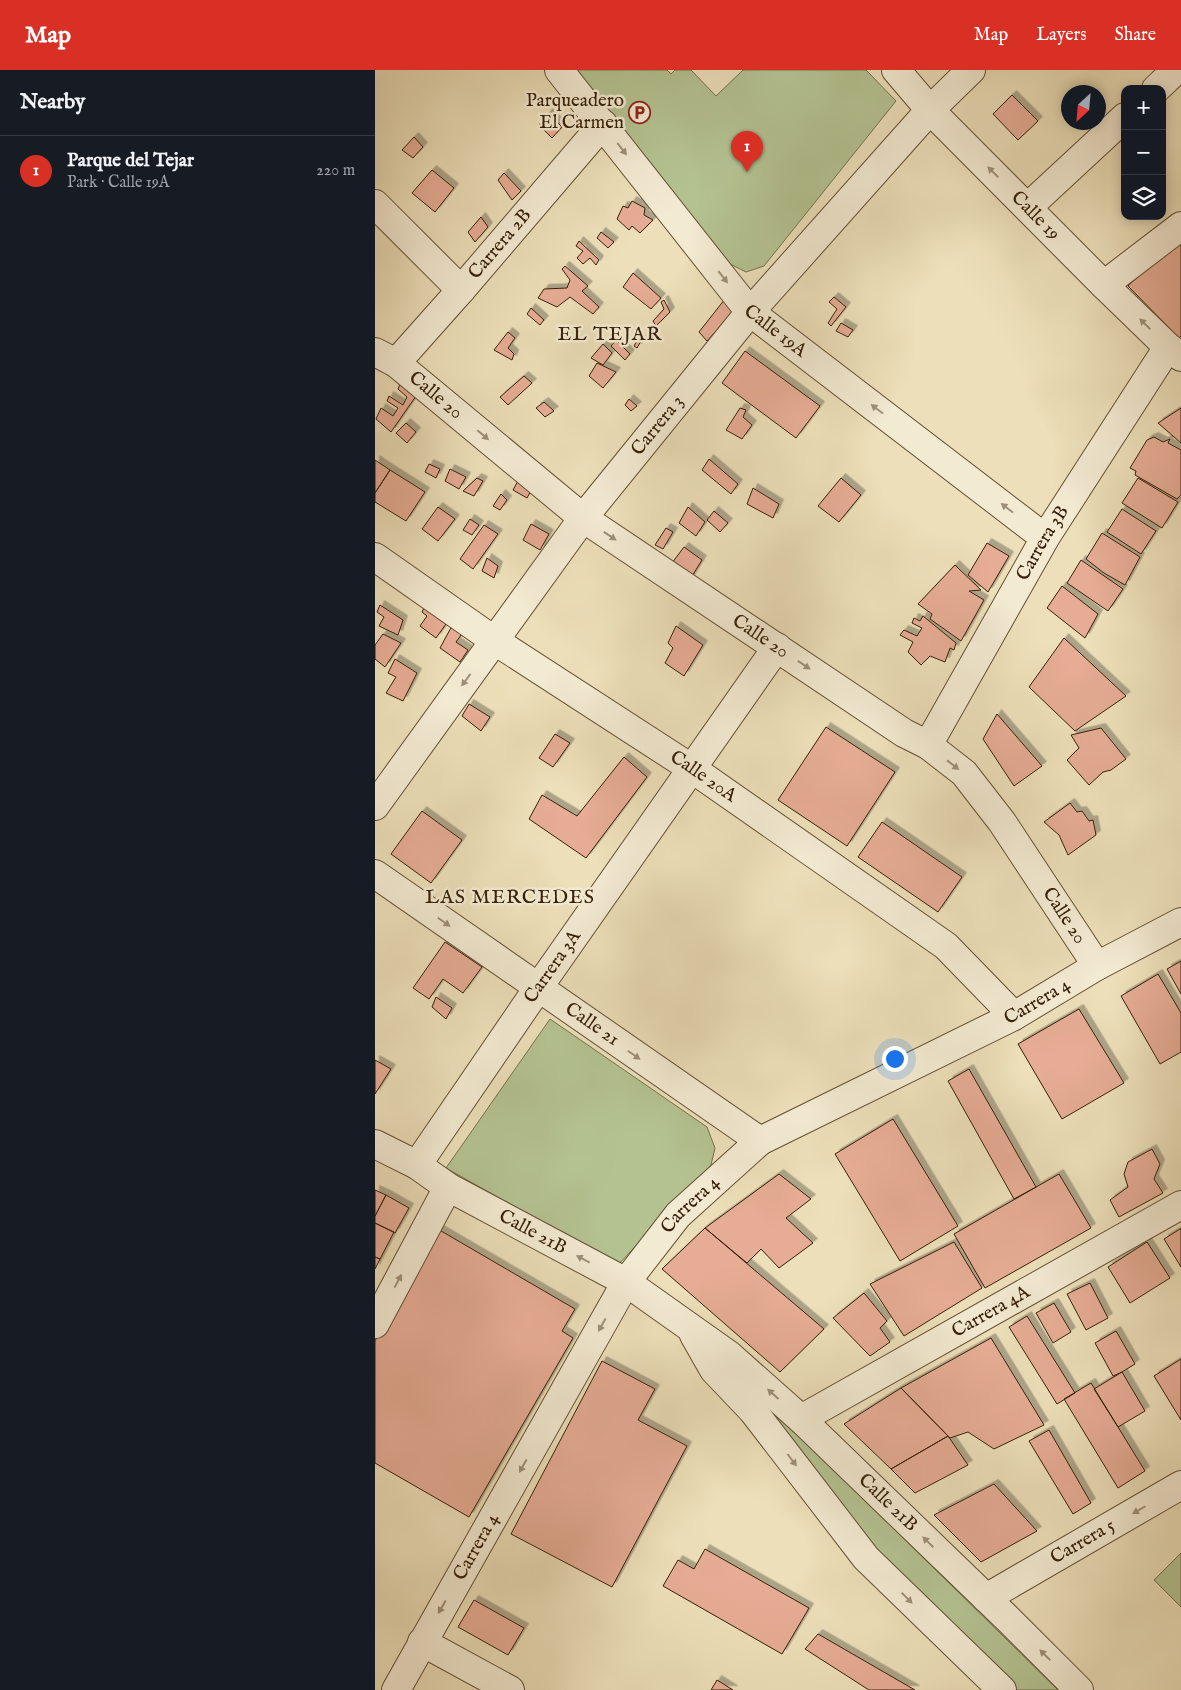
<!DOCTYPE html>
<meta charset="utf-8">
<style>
body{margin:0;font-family:"IM FELL English",serif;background:#242831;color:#f1f3f6}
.controls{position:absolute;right:15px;top:15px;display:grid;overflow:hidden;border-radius:10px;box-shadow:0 2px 12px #0003}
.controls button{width:45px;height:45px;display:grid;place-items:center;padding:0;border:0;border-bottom:1px solid #363941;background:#171b24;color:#f1f3f6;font:25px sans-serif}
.compass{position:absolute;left:686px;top:15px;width:45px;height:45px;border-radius:50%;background:#171b24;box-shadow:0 2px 12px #0003;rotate:206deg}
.you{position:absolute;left:519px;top:988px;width:18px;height:18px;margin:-12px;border:4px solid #fff;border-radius:50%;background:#1a73e8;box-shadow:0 0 0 8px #1a73e833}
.badge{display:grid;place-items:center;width:32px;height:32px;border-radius:50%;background:#d93025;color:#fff;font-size:16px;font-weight:700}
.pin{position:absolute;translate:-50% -41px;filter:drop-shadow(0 1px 2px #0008)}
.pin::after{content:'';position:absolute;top:26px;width:18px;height:15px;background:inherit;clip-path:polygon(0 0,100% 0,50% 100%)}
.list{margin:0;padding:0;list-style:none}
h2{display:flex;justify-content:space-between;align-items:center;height:65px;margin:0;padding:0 20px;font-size:21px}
h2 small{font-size:16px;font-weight:400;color:#9ea1a6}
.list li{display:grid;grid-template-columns:32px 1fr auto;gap:15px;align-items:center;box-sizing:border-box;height:70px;padding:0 20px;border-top:1px solid #363941}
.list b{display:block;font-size:19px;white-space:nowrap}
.list p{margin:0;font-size:16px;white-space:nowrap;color:#9ea1a6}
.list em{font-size:16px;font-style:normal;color:#9ea1a6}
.icon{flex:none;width:28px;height:28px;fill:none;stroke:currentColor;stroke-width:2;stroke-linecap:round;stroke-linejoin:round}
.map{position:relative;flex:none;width:806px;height:1620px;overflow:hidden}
header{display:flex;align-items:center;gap:30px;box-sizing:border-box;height:70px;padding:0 25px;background:#d93025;color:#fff}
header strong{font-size:24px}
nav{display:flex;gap:28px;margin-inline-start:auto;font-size:18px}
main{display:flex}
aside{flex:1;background:#171b24}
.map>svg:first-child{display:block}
.green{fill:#b4c291;stroke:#75724c}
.building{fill:#e6ac95;stroke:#362107;filter:url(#shadow)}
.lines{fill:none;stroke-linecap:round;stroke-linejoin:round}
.minor-casing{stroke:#645034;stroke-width:30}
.minor{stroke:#f3ead2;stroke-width:28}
.oneway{fill:#9e9077}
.labels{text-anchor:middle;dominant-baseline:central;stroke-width:5;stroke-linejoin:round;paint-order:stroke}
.poi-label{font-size:19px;fill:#362107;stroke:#f3ead2;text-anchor:end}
.street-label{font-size:19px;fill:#362107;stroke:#f3ead2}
.neighbourhood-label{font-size:20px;letter-spacing:1px;fill:#362107;stroke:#f3ead2}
</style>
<header>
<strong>Map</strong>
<nav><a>Map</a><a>Layers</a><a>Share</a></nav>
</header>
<main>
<aside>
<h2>Nearby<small></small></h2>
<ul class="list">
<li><span class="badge">1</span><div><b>Parque del Tejar</b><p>Park · Calle 19A</p></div><em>220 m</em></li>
</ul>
</aside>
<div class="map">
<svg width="806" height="1620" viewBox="0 0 806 1620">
<defs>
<filter id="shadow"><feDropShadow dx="4.5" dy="-4.5" stdDeviation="0" flood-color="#0004"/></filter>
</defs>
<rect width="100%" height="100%" fill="#ecdfb9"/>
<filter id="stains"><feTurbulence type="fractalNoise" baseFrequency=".004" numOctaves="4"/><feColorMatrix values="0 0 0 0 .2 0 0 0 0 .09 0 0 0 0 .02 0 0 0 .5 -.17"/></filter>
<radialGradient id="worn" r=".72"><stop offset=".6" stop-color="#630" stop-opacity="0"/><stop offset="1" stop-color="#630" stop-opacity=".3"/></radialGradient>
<path class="green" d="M198,0H292L296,4L300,0H316L341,26L368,0H491L521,31L389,196L371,202L353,193Z
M175,949L332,1057L340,1078L336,1095L243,1195L71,1098Z
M403,1345L683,1620H637L490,1477L400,1348Z
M806,1483V1537L779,1510Z"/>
<path class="building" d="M637,25L663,51L643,70L618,44Z
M173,43L187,57L177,68L164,55Z
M39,67L48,77L38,88L27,80Z
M57,100L79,118L60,142L37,123Z
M129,103L146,121L137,130L123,110Z
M257,131L270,138L269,145L278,150L265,163L257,156L254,160L242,149L248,136L253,138Z
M106,147L113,157L100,172L93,162Z
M226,162L239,172L233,178L222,168Z
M806,165V266L804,268L753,216Z
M204,171L224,190L221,195L215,188L208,194L202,188L208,181L201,176Z
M190,196L213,216L207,221L224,237L218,244L195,227L182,237L163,228L169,219L192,218L195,210L187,199Z
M258,203L286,228L276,239L248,217Z
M459,227L471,237L456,256L453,253L462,239L454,232Z
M350,229L361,239L332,271L324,262Z
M289,230L295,242L281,256L278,251L289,239L286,232Z
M156,238L169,250L165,255L152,244Z
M466,253L478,260L473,267L461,261Z
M133,262L140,268L133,278L139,284L137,290L119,280Z
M263,269L266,271L262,278L259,276Z
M241,270L255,284L250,290L236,276Z
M228,274L237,283L228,295L216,288Z
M370,281L445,336L421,368L347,313Z
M222,293L241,302L228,318L214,306Z
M149,306L157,313L133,335L125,327Z
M25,314L36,324L39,317L48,316L16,362L1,349L6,338L18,346L23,338L12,331L14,326L28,335L32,327L23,319Z
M254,329L262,336L256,341L250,335Z
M169,332L179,341L170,347L161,338Z
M365,338L371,340L368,347L377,355L367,369L351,360Z
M806,338V373L783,353Z
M31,353L41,362L32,373L21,363Z
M779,367L788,372L795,369L793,373L806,380V425L802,429L760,405L761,401L755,398L772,370Z
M334,389L363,414L356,424L327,400Z
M0,390L15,400L0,423Z
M54,394L65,399L61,408L50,402Z
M75,399L91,407L84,419L70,411Z
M15,400L50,422L31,451L0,432V423Z
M102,408L108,411L99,426L88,421Z
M466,408L486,425L464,452L443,436Z
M763,408L803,432L787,458L747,433Z
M144,409L158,417L152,428L138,420Z
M378,418L404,434L398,448L372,434Z
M126,424L132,430L125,440L118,436Z
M63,437L80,449L63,471L47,459Z
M313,437L330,452L321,466L304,453Z
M747,439L781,461L766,484L732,462Z
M339,441L353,453L345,462L332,450Z
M95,449L104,455L97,465L88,460Z
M156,454L174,464L165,480L148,470Z
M109,455L123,464L98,499L85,489Z
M291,458L298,462L288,479L280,475Z
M727,463L765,487L750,515L729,503L711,489Z
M612,473L634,486L613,522L593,505Z
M309,477L327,490L314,511L294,497Z
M112,488L123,496L119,508L107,501Z
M706,490L748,519L733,541L692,513Z
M580,495L606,520L594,521L609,530L586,571L555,549L557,544L543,534Z
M687,516L723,544L710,568L672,538Z
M53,530L76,547L61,568L45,556L52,546L47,542Z
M5,535L28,550L23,565L4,556L9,547L2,542Z
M548,546L581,573L579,580L575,578L570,592L555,586L546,595L533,582L538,572L525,565L529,560L542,566L547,558L537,553L539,548L545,551Z
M78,554L89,561L81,572L93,580L85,592L65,578Z
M301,556L328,575L309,606L290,593L298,578L293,573Z
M8,564L26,573L10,597L0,589V575Z
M689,568L751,626L700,661L654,617Z
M20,589L42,603L28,631L11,623L21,607L13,603Z
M94,634L115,647L106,661L87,646Z
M622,644L667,696L639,716L608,669Z
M451,657L520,702L472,776L403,730Z
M726,658L751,689L736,700L728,702L714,715L692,690L704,678L696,665Z
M180,664L195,673L178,697L164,688Z
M249,687L272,707L211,788L154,749L167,725L202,746Z
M695,733L702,742L707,741L714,751L718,750L721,765L693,785L684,765L669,752Z
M47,741L87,770L56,813L16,784Z
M507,752L587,807L563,842L483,787Z
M70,872L107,897L88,923L68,909L54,929L38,918Z
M806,891V924L792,899Z
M783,904L806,943V982L785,994L746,926Z
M61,927L77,938L71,949L57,937Z
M704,939L749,1013L687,1049L643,974Z
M0,990L16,999L0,1024Z
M594,999L661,1117L639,1129L573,1011Z
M518,1049L583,1156L525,1191L460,1084Z
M777,1079L785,1094L779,1109L788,1123L744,1147L735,1130L753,1117L749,1104L753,1092Z
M404,1104L436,1129L411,1148L438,1173L404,1198L386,1179L372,1193L330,1158Z
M684,1104L716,1158L610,1218L579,1164Z
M0,1120L11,1125L0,1146Z
M11,1125L34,1138L20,1163L0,1153V1146Z
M0,1153L19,1162L5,1189L0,1187Z
M61,1158L200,1239L187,1261L198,1268L94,1447L0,1393V1271Z
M330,1158L449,1259L405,1302L287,1199Z
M805,1159H806V1197L789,1169Z
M579,1172L607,1218L529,1266L495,1214Z
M772,1172L795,1208L755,1233L733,1197Z
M0,1187L5,1189L0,1199Z
M715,1213L733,1248L711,1260L692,1224Z
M489,1223L512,1251L505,1258L515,1272L495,1286L458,1248Z
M679,1233L696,1262L678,1273L661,1243Z
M652,1246L700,1323L682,1334L634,1257Z
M741,1261L760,1294L747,1302L738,1306L720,1273Z
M616,1268L669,1355L619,1379L593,1362L575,1368L526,1318Z
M806,1289V1350L779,1306Z
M227,1291L280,1319L263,1350L312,1376L237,1517L136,1464Z
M747,1302L770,1341L743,1357L719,1319Z
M716,1313L770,1401L743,1418L689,1329Z
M526,1318L573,1366L516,1399L469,1354Z
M674,1360L716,1433L698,1444L654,1371Z
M573,1366L593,1395L540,1423L516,1399Z
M619,1414L662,1461L606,1492L559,1445Z
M330,1479L434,1538L407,1584L288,1516L303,1490L319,1499Z
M99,1530L149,1558L133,1585L83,1557Z
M443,1564L540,1620H494L430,1579Z
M342,1610L358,1620H336Z"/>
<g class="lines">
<defs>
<g id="minor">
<path id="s1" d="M184,0L375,242L670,468"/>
<path id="s2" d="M521,0L555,40L729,215L793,277L806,287"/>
<path d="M781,19L801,0"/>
<path d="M0,134L86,220"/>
<path d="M653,137L750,47"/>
<path d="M729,215L806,156"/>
<path id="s3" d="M0,282L21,293L208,448L529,663L553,675L589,703L627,752L722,896"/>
<path id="s4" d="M21,293L86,220L228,54"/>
<path id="s5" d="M0,487L120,571L316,698L571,876L639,946"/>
<path id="s6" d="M553,675L670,468L793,277"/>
<path id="s7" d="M0,736L208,448L375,242L555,40L596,0"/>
<path id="s8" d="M0,804L385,1071"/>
<path id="s9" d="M0,1074L42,1095L73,1117L251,1212L354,1285L426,1349L634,1550L704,1620"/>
<path id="s10" d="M42,1095L163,918L402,577"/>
<path d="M0,1254L73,1117"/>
<path d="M319,1265L339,1300L378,1341L491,1488L627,1620"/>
<path id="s11" d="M426,1349L806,1135"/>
<path id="s12" d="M611,1528L806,1415"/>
<path d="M47,1572L135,1620"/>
<path id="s13" d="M21,1620L251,1212L303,1145L385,1071L639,946L722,896L806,852"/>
</g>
</defs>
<use href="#minor" class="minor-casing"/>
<use href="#minor" class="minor"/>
</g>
<defs><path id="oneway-solid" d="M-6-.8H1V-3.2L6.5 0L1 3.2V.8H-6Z" transform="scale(1.25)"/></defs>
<g class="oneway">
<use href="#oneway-solid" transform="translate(247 79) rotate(52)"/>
<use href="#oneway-solid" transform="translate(618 102) rotate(-135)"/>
<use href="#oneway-solid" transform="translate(348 207) rotate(52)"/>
<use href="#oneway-solid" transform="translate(770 254) rotate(-136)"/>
<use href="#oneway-solid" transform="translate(502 339) rotate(-143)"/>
<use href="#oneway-solid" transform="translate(108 365) rotate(40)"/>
<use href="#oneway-solid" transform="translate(632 438) rotate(-143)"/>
<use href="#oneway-solid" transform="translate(235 466) rotate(34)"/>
<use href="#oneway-solid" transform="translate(429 595) rotate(34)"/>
<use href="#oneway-solid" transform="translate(91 610) rotate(126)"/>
<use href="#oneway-solid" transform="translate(578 695) rotate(38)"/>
<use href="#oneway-solid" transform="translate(69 852) rotate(35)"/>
<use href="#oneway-solid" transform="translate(259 985) rotate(35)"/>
<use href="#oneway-solid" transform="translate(208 1189) rotate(-152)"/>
<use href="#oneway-solid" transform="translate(23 1211) rotate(-62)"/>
<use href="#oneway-solid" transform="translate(227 1255) rotate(119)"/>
<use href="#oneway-solid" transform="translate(398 1324) rotate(-138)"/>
<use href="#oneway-solid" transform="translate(417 1390) rotate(53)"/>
<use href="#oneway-solid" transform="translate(148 1396) rotate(119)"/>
<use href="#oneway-solid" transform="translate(764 1440) rotate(150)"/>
<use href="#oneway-solid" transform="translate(553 1472) rotate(-136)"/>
<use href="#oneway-solid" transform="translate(532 1528) rotate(45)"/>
<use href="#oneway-solid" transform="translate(67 1537) rotate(120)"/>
<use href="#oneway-solid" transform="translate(670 1585) rotate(-135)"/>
</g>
<defs>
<symbol id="parking-ring" viewBox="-11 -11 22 22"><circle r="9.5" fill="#f3ead2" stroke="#8f2418" stroke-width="1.5"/><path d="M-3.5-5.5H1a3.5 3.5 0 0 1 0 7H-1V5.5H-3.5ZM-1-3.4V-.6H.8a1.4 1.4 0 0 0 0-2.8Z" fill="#8f2418"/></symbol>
</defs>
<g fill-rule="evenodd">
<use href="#parking-ring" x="252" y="30" width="25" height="25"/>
</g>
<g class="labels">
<g class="poi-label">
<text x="249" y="31">Parqueadero<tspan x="249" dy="22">El Carmen</tspan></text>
</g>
<g class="street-label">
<text stroke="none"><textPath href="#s2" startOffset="202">Calle 19</textPath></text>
<text stroke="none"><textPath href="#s4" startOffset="158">Carrera 2B</textPath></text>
<text stroke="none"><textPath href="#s1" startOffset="340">Calle 19A</textPath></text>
<text stroke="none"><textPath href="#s3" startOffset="75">Calle 20</textPath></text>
<text stroke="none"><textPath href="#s7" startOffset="474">Carrera 3</textPath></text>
<text stroke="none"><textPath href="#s6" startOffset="232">Carrera 3B</textPath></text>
<text stroke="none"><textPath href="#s3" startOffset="480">Calle 20</textPath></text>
<text stroke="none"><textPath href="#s5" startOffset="395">Calle 20A</textPath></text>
<text stroke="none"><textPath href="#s3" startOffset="900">Calle 20</textPath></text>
<text stroke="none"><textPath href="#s10" startOffset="240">Carrera 3A</textPath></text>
<text stroke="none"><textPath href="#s13" startOffset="974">Carrera 4</textPath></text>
<text stroke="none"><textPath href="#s8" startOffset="264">Calle 21</textPath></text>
<text stroke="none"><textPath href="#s13" startOffset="569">Carrera 4</textPath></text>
<text stroke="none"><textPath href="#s9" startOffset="181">Calle 21B</textPath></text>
<text stroke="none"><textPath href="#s11" startOffset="218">Carrera 4A</textPath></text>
<text stroke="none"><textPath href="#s9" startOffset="630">Calle 21B</textPath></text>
<text stroke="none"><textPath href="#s12" startOffset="112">Carrera 5</textPath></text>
<text stroke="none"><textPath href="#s13" startOffset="164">Carrera 4</textPath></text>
</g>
<g class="neighbourhood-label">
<text x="235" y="264">EL TEJAR</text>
<text x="135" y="827">LAS MERCEDES</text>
</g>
</g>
<rect width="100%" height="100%" filter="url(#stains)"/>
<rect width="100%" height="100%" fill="url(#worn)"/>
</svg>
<div class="controls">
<button>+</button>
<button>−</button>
<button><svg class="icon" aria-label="layers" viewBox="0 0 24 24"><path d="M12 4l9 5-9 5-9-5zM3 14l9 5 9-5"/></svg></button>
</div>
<svg class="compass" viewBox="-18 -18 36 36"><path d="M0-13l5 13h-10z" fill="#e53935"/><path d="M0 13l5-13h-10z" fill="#9ea1a6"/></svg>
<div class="you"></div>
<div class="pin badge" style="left:372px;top:102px">1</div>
</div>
</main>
